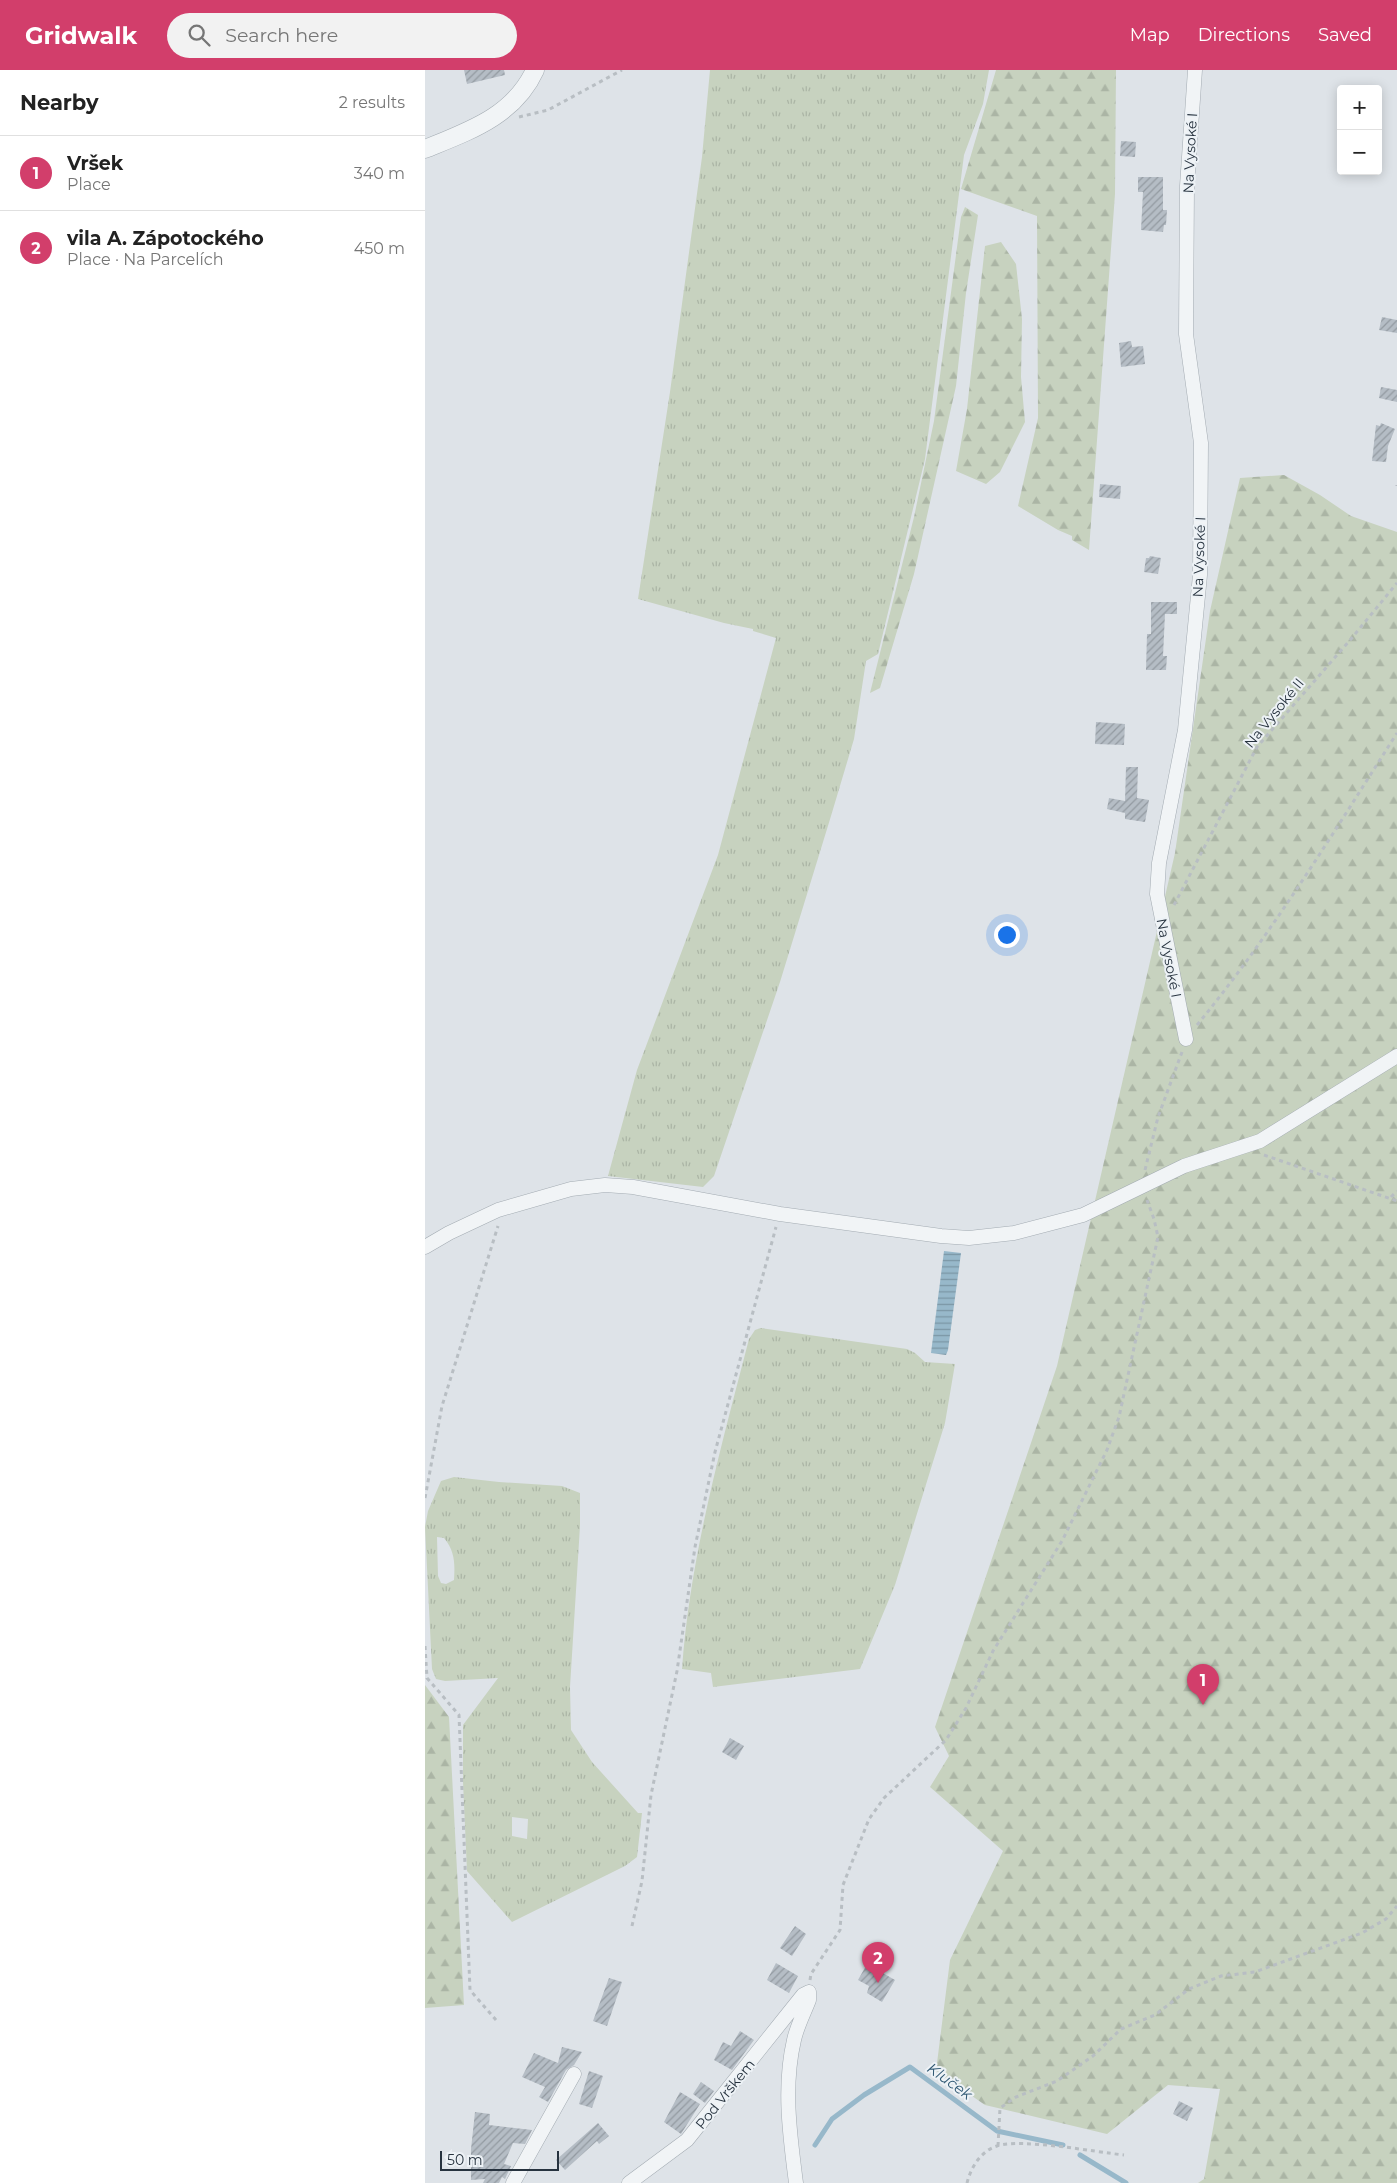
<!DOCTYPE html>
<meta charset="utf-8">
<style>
body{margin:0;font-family:Montserrat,sans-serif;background:#f2f2f2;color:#222}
.controls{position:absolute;right:15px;top:15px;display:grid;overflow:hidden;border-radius:5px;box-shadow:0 2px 12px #0003}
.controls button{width:45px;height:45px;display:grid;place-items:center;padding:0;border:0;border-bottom:1px solid #e0e0e0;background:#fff;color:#222;font:25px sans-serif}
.scale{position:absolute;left:15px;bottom:12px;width:119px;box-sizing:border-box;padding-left:5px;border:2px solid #27333f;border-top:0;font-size:14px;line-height:18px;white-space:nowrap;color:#27333f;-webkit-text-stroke:4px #edf2f6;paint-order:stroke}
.you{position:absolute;left:581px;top:864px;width:18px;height:18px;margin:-12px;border:4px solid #fff;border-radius:50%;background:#1a73e8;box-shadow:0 0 0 8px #1a73e833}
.badge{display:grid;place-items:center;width:32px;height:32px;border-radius:50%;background:#d23e6b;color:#fff;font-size:16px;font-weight:700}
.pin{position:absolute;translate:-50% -41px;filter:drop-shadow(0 1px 2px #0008)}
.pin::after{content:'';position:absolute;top:26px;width:18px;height:15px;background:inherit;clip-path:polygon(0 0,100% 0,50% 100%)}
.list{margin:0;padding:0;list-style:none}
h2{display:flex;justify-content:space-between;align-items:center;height:65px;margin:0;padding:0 20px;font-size:21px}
h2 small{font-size:16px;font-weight:400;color:#767676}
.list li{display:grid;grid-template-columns:32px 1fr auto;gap:15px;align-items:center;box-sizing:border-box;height:75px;padding:0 20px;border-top:1px solid #e0e0e0}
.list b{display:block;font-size:19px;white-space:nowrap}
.list p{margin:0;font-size:16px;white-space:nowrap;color:#767676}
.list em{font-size:16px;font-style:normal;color:#767676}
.icon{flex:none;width:28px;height:28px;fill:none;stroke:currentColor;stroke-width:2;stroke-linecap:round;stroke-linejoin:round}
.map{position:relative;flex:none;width:972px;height:2113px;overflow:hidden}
header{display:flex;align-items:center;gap:30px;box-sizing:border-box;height:70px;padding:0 25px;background:#d23e6b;color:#fff}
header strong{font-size:24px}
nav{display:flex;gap:28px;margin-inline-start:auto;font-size:18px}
.search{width:350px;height:45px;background:#f2f2f2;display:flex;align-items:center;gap:12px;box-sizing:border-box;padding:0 18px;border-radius:28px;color:#767676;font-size:19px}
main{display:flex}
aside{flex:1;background:#fff}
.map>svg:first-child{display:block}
.grass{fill:url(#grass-tufts);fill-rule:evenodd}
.forest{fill:url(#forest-firs)}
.water{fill:url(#water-rules)}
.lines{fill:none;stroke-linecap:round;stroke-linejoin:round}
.stream{stroke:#97b8ca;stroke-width:5}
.building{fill:url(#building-hatch)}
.minor-casing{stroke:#a3abb2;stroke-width:15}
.tertiary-casing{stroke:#a3abb2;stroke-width:19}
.path{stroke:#b8bec3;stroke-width:3;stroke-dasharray:4 4;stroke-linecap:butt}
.minor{stroke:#f1f4f6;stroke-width:14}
.tertiary{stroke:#f1f4f6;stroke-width:18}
.labels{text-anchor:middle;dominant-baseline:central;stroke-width:4;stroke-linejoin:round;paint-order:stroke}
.street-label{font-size:14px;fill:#27333f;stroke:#edf2f6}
.water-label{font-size:15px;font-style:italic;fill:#305974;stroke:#edf2f6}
</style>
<header>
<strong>Gridwalk</strong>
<div class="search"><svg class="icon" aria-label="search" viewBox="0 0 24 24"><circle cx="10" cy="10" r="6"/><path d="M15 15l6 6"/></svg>Search here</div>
<nav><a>Map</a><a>Directions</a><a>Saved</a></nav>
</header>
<main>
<aside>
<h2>Nearby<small>2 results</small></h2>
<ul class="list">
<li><span class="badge">1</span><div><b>Vršek</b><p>Place</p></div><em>340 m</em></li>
<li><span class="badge">2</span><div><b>vila A. Zápotockého</b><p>Place · Na Parcelích</p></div><em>450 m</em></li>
</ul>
</aside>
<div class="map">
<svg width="972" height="2113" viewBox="0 0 972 2113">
<defs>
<pattern id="grass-tufts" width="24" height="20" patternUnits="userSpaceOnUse" patternTransform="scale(1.25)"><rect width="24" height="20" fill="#c7d2bf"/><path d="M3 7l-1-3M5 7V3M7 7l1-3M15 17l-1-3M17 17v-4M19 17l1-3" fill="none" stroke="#abb5a5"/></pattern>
<pattern id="forest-firs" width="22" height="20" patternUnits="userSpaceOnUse" patternTransform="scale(1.25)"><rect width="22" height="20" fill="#c7d2bf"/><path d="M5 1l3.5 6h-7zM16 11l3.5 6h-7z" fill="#abb5a5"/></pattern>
<pattern id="water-rules" width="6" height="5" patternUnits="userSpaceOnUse" patternTransform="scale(1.25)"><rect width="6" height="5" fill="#97b8ca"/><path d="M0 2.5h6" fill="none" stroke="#7b96a5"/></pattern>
<pattern id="building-hatch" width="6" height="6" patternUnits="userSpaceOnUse" patternTransform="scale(1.25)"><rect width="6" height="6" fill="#b5bdc5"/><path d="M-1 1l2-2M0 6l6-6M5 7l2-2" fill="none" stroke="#939aa1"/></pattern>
</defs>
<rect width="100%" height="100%" fill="#dee3e8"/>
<path class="grass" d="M285,0H564L558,34L539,85L500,389L453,584L441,591L429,669L406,746L355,912L289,1106L278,1117L183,1106L212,1000L293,785L351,568L328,561V559L299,553L213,529L245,322L277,87Z
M336,1258L482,1279L490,1283L500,1292L530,1294L520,1353L470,1515L435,1599L288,1617L286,1603L257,1599C265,1487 296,1377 324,1269L330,1260Z
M29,1407L74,1412L137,1416L155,1423V1456L145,1617L146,1660L167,1692L213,1743H217L212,1787L200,1796L87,1852L42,1801L38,1712V1655L73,1608L20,1611L11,1609L7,1599L0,1457L3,1441L16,1411ZM12,1467L19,1468C30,1481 30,1494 29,1510L21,1514L16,1513L13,1506ZM87,1747L103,1749L102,1769L87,1766Z"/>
<path class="forest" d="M571,0H691L690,124L664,480L647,470V466L633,460L593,436L613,348L612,146L536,119Z
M540,137L553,145L541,223L531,316L489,504L455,618L445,623L489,447L509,351L536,147Z
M576,172L591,194L597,249L596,307L600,352L575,402L561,414L531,401L542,339L560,176Z
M859,405L895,425L926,446L972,462V2113H773L779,2109L795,2019L743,2015L682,2064L560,2035L511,2001L525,1890L578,1781L505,1717L524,1686L510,1657L632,1296L750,783L785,541L815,408Z
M0,1615L24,1647L39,1935L0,1938Z"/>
<path class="water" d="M519,1181L536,1183L523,1280L521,1285L506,1283Z"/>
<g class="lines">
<path class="stream" d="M390,2075L407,2049L439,2025L485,1997L572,2061L638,2075
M655,2085L701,2113"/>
</g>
<path class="building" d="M39,0H79L80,5L42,14Z
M696,71L711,72L710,87L695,86Z
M713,107H738V140H742L741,155H739L738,162L716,160L718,122H713Z
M957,247L972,250V263L954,260Z
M706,271L707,277L718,276L720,294L696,297L694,273Z
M956,317L972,320V332L954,328Z
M956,353L970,359L963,376L961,392L947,391L951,355L955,356Z
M675,414L696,416L695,429L674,427Z
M725,486L736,488L733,504L719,502L721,488H724Z
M726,532H752V544H740L738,586H742L741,600H721L722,564H726Z
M671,652L700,654L699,675L670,674Z
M701,697H713L712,728L724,730L720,752L700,749V743L682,739L684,728L700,731Z
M305,1668L319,1676L311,1690L297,1682Z
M370,1856L381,1864L367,1886L355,1878Z
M351,1893L373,1906L364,1923L342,1910Z
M442,1894L470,1910L457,1932L442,1923L444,1916L433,1910Z
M184,1908L197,1912L182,1956L168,1951Z
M315,1961L329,1970L307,2000L289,1990L298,1972L306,1976Z
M137,1977L157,1982L149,1995L141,2000L123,2032L114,2027L120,2017L97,2007L109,1983L133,1993Z
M164,2001L178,2006L167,2038L154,2034Z
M276,2012L289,2021L280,2033L268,2024Z
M255,2022L275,2034L256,2064L239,2052Z
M754,2031L768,2038L762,2051L748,2044Z
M50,2042L65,2044L64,2055L107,2060L100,2074L88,2073L79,2094L86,2096L80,2109L77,2107L74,2113H58L60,2109L46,2110V2079Z
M173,2053L184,2066L174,2074L172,2071L140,2100L131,2090Z"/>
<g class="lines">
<defs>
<path id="minor" d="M761,969L732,824L734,793L760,660L775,505L776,373L761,264L762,116L770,0
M0,1177L24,1163L73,1140L146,1119L180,1115L208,1117L355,1144L516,1166L544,1168L589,1163L658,1145L759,1096L835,1071L972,986
M88,2113L149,2004
M204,2113L262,2070L378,1925L384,1922
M371,2113C365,2066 358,2017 369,1970C372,1956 379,1943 384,1930V1922"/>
<path id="tertiary" d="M0,79C44,61 89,46 110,0"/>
</defs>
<use href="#minor" class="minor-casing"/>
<use href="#tertiary" class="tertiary-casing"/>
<path class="path" d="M94,47L123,40L197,0
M972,415V416
M749,835L832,677L926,569L972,513
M772,955C847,864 908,763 972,663
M839,1085L972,1131
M720,1100L733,1047L757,982
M966,1127L972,1121
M0,1428L17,1336L73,1156
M0,1576L2,1608L34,1645L45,1920L71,1950
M207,1856L217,1811L226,1725L252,1601L270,1477L290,1382L351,1157
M385,1910L386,1904L415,1860L418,1815L444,1749L459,1728L521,1670L541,1638L568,1581L637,1471L682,1380L694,1347L733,1167L729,1149L722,1130
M573,2076L575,2038L591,2027L632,2011L668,1986L696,1959L730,1945L764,1919L796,1906L830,1902L937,1863L961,1849L972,1836
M542,2113C546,2097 556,2081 572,2076C597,2068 670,2082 699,2085"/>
<use href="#minor" class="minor"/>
<use href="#tertiary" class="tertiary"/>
</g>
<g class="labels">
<g class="street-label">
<text transform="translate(765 83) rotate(-87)">Na Vysoké I</text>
<text transform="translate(774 487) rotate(-88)">Na Vysoké I</text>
<text transform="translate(849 643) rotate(-51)">Na Vysoké II</text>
<text transform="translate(744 888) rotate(79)">Na Vysoké I</text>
<text transform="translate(300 2024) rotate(-51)">Pod Vrškem</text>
</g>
<g class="water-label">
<text transform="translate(525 2011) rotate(36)">Kluček</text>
</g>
</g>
</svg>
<div class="controls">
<button>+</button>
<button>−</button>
</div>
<div class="scale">50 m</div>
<div class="you"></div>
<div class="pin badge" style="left:778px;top:1635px">1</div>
<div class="pin badge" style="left:453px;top:1913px">2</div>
</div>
</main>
